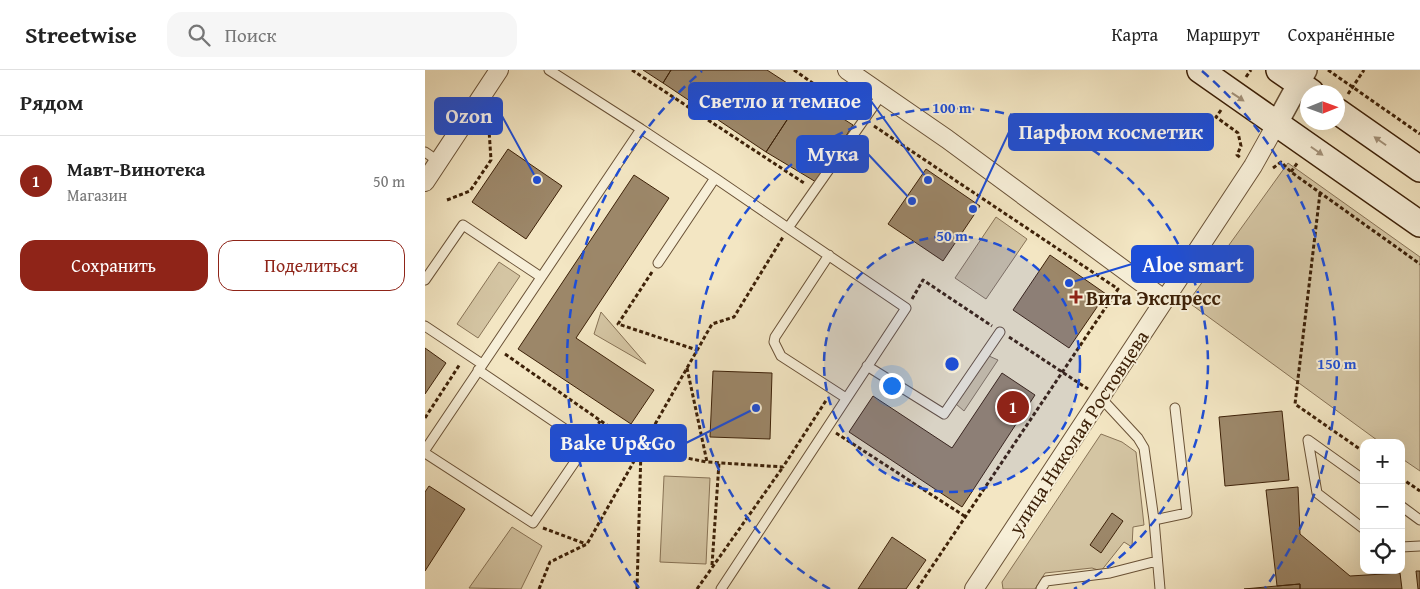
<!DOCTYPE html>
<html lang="ru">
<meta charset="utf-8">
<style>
body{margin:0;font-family:"Gentium Book Plus",serif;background:#f6f6f6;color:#222}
.controls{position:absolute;right:15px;bottom:15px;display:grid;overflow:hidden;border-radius:10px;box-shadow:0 5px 20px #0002}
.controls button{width:45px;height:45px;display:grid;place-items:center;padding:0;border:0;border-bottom:1px solid #e0e0e0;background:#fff;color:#222;font:25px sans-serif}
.compass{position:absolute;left:875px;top:15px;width:45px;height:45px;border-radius:50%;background:#fff;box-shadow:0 5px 20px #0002;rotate:89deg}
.you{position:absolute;left:466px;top:315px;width:18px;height:18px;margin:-12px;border:4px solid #fff;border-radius:50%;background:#1a73e8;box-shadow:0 0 0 8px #1a73e833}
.badge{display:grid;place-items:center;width:32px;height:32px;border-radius:50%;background:#8f2418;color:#fff;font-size:16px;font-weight:700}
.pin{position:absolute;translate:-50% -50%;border:2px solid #fff;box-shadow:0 1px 5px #0006}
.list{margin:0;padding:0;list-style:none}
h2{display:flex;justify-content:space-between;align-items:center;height:65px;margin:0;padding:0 20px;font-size:21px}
h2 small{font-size:16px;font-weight:400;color:#767676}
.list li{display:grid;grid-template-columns:32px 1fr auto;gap:15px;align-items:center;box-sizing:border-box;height:90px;padding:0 20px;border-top:1px solid #e0e0e0}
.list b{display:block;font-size:19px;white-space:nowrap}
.list p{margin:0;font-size:16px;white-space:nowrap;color:#767676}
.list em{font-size:16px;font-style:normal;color:#767676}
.actions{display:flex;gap:10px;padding:15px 20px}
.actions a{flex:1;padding:11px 0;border:1px solid #8f2418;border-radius:15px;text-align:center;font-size:18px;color:#8f2418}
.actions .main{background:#8f2418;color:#fff}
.icon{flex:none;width:28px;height:28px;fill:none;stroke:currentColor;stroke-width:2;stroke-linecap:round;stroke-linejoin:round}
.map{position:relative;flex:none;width:995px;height:519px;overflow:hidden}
header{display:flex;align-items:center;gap:30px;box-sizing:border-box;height:70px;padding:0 25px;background:#fff;border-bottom:1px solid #e0e0e0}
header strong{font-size:24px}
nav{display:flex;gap:28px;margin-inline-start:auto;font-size:18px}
.search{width:350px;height:45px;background:#f6f6f6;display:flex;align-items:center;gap:12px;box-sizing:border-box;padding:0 18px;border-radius:15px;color:#767676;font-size:19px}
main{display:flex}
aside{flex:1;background:#fff}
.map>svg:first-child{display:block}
.green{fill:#d4c5a3;stroke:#887356}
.building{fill:#9c8769;stroke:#3d2108}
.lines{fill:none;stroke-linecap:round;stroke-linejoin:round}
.service-casing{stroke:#6a5237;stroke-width:11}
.minor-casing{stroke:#6a5237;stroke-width:20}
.tertiary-casing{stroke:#6a5237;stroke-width:24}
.secondary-casing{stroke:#3d2108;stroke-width:28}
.path{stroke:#3d2108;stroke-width:3;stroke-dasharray:4 2.5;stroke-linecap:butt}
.service{stroke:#f7efd8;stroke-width:9}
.minor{stroke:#f7efd8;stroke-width:18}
.tertiary{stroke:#f7efd8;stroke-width:21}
.secondary{stroke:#f7efd8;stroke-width:25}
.oneway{fill:#a3927a}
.ring{fill:none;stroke:#1d4ed8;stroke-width:2.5;stroke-dasharray:9 6}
.poi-dot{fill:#8f2418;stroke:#f7efd8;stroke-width:2}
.labels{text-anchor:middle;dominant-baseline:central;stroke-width:4;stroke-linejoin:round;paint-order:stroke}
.poi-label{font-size:20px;font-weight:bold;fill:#3d2108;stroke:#f7efd8;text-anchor:start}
.street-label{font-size:20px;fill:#3d2108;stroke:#f7efd8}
.centre{fill:#1d4ed8;stroke:#f7efd8;stroke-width:2.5}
.ring-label{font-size:15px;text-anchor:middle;font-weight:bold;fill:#1d4ed8;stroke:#f7efd8;stroke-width:4;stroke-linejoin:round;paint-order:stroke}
.leader{fill:none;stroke:#1d4ed8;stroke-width:2}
.callout-dot{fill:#1d4ed8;stroke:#f7efd8;stroke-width:2}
.callout{fill:#1d4ed8;stroke:#1d4ed8;stroke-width:2}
.callout-label{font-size:21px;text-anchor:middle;font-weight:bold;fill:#fff}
</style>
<header>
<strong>Streetwise</strong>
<div class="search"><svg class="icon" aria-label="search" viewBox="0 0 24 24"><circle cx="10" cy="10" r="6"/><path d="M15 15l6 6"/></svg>Поиск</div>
<nav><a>Карта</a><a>Маршрут</a><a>Сохранённые</a></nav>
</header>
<main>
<aside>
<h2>Рядом<small></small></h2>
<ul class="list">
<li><span class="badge">1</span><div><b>Мавт-Винотека</b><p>Магазин</p></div><em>50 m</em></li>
</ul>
<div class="actions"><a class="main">Сохранить</a><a>Поделиться</a></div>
</aside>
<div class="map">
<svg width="995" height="519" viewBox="0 0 995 519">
<rect width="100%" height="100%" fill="#f3e6c3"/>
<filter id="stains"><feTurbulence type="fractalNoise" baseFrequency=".004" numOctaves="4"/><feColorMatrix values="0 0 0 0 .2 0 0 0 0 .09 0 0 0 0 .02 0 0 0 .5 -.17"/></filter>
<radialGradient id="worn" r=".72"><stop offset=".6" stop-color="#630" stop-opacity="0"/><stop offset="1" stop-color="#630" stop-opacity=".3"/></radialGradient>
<path class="green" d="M863,93L995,187V401L976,388V373H956L763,232Z
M571,147L602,169L561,229L530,208Z
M74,192L95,206L53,268L32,254Z
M176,242L221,294L169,264Z
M564,286L573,290L539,341L531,334Z
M676,364L697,372L711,382L719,455L708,457L707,477L699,472L676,501L667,498L620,503L610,519H578L577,512Z
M239,406L285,408L281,494L235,492Z
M87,457L117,476L96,519L44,518Z"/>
<path class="building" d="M218,0H246L238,13Z
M246,0H342L379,24L341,82L238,13Z
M379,24L428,55L391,112L341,82Z
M83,79L137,116L101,169L47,132Z
M501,99L555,136L518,191L463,154Z
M209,105L244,128L151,268L229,320L206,354L93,279Z
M625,185L681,224L644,278L588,240Z
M0,278L21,293L0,324Z
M288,301L347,303L345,369L285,367Z
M577,303L610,325L537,437L424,362L448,326L527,378Z
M857,341L864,410L800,416L794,347Z
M4,416L40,439L0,501V422Z
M873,417L875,464L925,506L975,503L977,519H875V514L852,516L841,420Z
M687,443L698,451L676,483L665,475Z
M467,467L501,490L481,519H433Z
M991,501H995V519H993Z
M875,514V519H819L852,516Z"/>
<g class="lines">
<defs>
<path id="service" d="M216,59L290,108L233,193
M0,82L13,91
M290,108L363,158
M404,185L350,267L349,272L356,286L421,328
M0,210L38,155L116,207
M0,256L57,294
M442,296L519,344L575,262
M676,328L713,368L719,378L729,450L735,519
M0,380L216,59L124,0
M0,383L108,453L162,374L53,300
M939,410L883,370L892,423L939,459
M976,436L995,450
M729,450L762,443L750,338
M976,477L995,476
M296,519L481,238L363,158L457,24
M616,519L621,511L685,503L732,491"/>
<path id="minor" d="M422,0L522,69L740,230
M0,112L74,0
M549,519L828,96L852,53"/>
<path id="tertiary" d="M852,53L881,0"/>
<path id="secondary" d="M775,0L995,154
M854,0L886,22
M912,41L995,99"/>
</defs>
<use href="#service" class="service-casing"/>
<use href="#minor" class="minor-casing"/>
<use href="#tertiary" class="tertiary-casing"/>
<use href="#secondary" class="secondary-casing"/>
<path class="path" d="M207,0L379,113
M369,0L429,42
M903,0L995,64
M821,7L826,0
M923,24L939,0
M796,40L791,47L813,63L816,76L812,85L816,88
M449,56L693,219L492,519
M848,98L856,92L866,102L995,194
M866,102L873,92
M895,123L870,334L939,382
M22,130L45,121L66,90L64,60
M227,202L193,254L272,280
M487,229L498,210L567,256
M584,267L663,319
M80,284L216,379L282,392
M262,298L282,392L358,397L402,329
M0,348L35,294
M411,363L541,447
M167,365L175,351
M976,408L995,421
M118,458L161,474
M287,495L294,393
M114,519L125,492L162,474L287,254L309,247L358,167
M212,519L216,380
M272,519L358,397"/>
<use href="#service" class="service"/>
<use href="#minor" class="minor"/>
<use href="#tertiary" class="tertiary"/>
<use href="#secondary" class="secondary"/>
</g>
<defs><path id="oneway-solid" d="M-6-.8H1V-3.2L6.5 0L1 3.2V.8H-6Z" transform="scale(1.25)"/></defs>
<g class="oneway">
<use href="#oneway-solid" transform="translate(813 27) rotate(34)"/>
<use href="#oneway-solid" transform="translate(955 71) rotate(-145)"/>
<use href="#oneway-solid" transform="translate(892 81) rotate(35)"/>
</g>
<circle cx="527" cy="294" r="128" fill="#1d4ed8" fill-opacity=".12"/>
<g class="ring">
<circle cx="527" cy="294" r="128"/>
<path d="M405 519A256 256 0 1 1 649 519"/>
<path d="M214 518A385 385 0 0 1 277 1M777 1A385 385 0 0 1 840 518"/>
</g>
<path class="poi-dot" d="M648.5 219.5h5v5h5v5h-5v5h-5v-5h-5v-5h5z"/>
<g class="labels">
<g class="poi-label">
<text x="661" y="227">Вита Экспресс</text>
</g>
<g class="street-label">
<text transform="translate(653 362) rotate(-57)">улица Николая Ростовцева</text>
</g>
</g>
<circle cx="527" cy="294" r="8" class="centre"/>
<g class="ring-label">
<text x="527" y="43">100 m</text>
<text x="527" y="171">50 m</text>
<text x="912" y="299">150 m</text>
</g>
<path class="leader" d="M503 110L446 31M112 110L77 46M548 139L584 62M487 131L443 84M644 213L707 194M331 338L261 373"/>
<g class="callout-dot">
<circle cx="503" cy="110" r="5"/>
<circle cx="112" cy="110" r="5"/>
<circle cx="548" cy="139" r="5"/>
<circle cx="487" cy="131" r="5"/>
<circle cx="644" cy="213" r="5"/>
<circle cx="331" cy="338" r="5"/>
</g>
<g class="callout">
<rect x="264" y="13" width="182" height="36" rx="5"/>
<rect x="10" y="28" width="67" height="36" rx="5"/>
<rect x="584" y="44" width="204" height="36" rx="5"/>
<rect x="372" y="66" width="71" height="36" rx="5"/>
<rect x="707" y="176" width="121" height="36" rx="5"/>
<rect x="126" y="355" width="135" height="36" rx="5"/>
</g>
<g class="callout-label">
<text x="355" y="38">Светло и темное</text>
<text x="44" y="53">Ozon</text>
<text x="686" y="69">Парфюм косметик</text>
<text x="408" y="91">Мука</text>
<text x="768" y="202">Aloe smart</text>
<text x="193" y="380">Bake Up&amp;Go</text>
</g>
<rect width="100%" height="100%" filter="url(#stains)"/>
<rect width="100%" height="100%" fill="url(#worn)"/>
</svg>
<div class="controls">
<button>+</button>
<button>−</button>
<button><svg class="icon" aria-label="locate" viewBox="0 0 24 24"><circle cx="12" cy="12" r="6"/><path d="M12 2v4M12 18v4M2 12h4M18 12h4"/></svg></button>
</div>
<svg class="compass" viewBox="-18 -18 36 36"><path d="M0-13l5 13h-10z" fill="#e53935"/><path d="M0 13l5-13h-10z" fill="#767676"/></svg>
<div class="you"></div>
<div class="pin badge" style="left:588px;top:337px">1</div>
</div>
</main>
